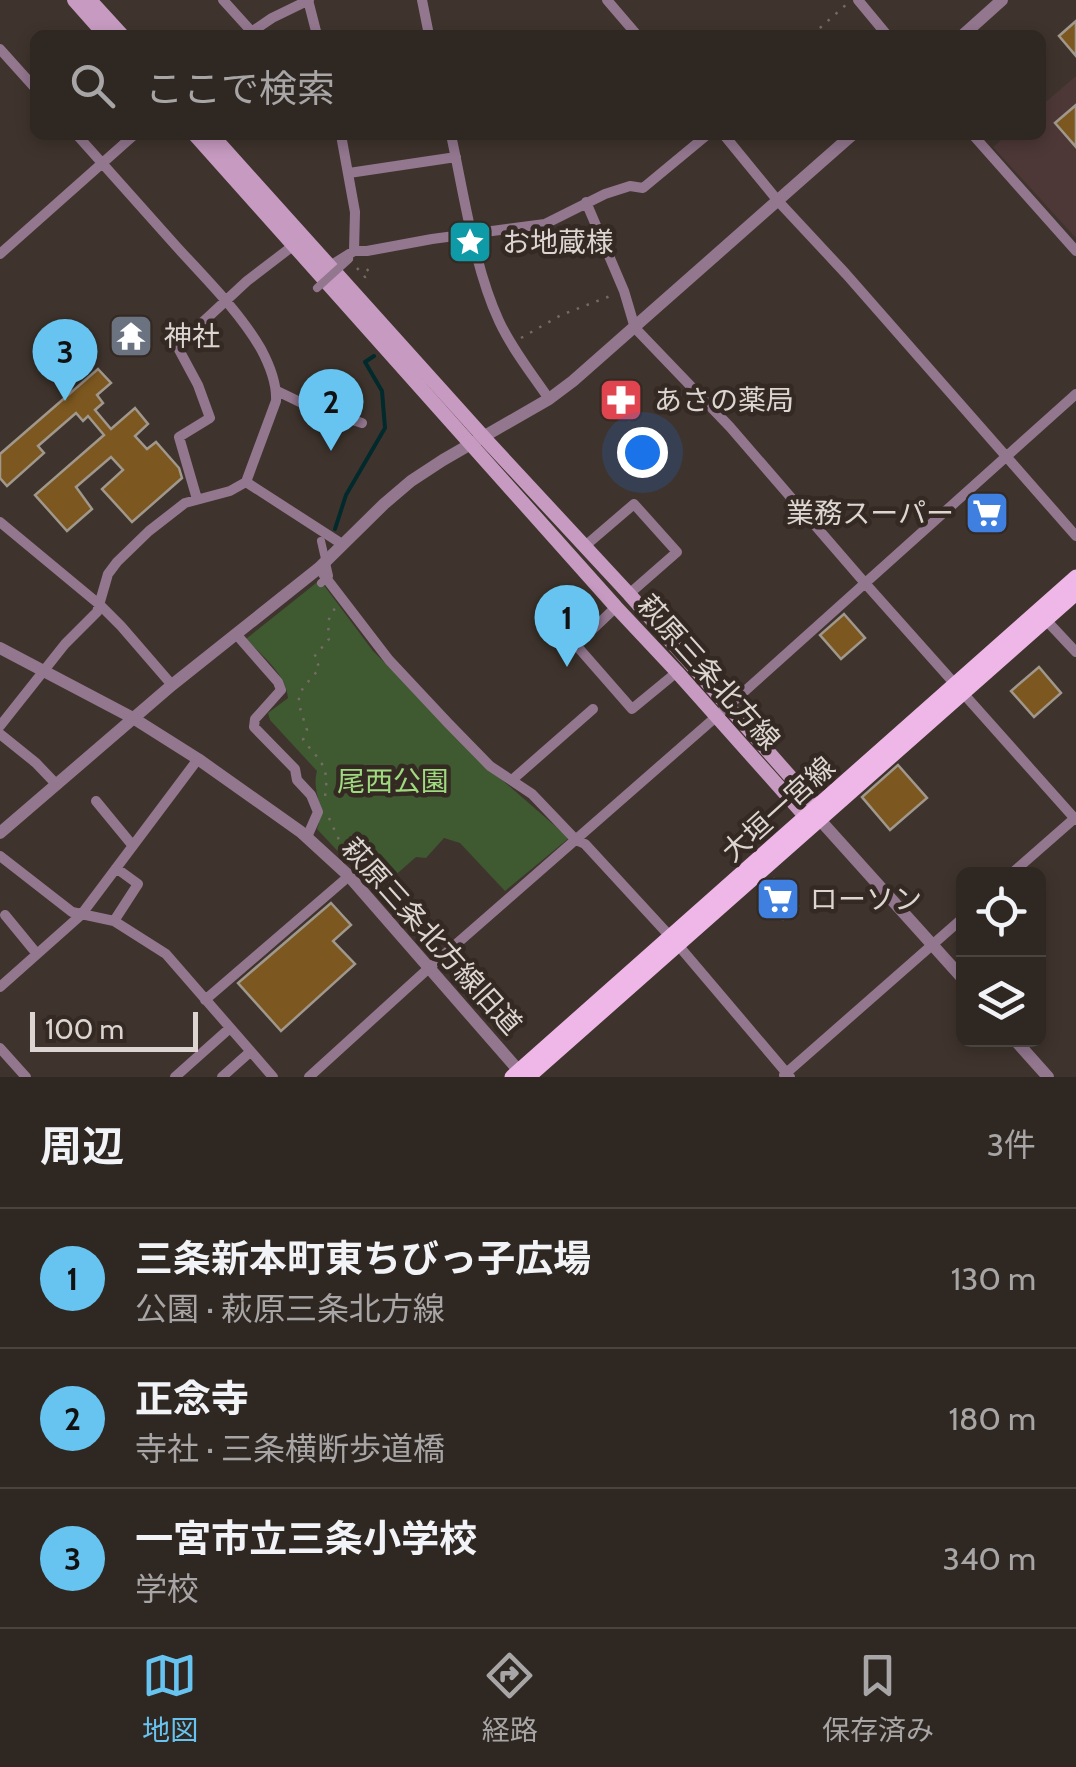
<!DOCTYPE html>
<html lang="ja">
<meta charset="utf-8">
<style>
body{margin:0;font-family:Cabin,"Noto Sans JP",sans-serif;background:#372f2a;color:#f1f3f6}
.controls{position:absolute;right:30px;bottom:30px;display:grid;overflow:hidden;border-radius:15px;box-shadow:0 5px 15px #0003}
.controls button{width:90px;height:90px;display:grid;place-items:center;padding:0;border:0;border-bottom:2px solid #4a4440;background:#2f2722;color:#f1f3f6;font:50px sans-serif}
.scale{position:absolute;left:30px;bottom:25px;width:168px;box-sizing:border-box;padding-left:10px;border:5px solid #dcd5d1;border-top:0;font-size:28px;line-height:35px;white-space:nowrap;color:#dcd5d1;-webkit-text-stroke:8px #352a23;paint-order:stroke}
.you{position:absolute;left:642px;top:452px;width:35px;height:35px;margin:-25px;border:8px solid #fff;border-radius:50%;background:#1a73e8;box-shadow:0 0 0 15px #1a73e833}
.badge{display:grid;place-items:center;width:65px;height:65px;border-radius:50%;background:#67c4f0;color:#111;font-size:32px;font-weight:700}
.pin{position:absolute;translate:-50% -82px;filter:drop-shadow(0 2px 5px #0008)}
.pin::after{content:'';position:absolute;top:52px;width:35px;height:30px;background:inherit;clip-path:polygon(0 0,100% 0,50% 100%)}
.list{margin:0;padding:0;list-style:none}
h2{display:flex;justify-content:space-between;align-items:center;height:130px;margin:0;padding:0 40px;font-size:42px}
h2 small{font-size:32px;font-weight:400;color:#a7a5a5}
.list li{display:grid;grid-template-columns:65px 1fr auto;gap:30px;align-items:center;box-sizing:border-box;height:140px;padding:0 40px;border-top:2px solid #4a4440}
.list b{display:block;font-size:38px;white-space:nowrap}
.list p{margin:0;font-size:32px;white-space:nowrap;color:#a7a5a5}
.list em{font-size:32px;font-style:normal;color:#a7a5a5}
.icon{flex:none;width:55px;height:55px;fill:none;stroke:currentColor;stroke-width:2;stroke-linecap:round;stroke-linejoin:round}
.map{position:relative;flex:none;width:1076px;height:1077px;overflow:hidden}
.search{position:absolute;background:#2f2722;box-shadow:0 5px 15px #0003;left:30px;right:30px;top:30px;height:110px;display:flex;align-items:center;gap:25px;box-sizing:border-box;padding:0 35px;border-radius:15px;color:#a7a5a5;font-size:38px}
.sheet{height:550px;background:#2f2722}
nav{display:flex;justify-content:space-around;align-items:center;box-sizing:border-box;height:140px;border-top:2px solid #4a4440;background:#2f2722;font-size:28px;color:#a7a5a5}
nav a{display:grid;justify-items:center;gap:5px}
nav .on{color:#67c4f0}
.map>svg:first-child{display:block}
.commercial{fill:#4d3837}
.green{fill:#3f5931}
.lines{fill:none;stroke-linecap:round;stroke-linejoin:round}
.stream{stroke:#022a2c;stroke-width:4}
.building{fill:#7c571f;stroke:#a1988d;stroke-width:2.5}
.path{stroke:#756b65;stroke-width:2.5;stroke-dasharray:2.5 8;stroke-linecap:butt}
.minor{stroke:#93778f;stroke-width:10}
.tertiary{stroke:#93778f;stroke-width:12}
.secondary{stroke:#c79bc1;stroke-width:14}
.primary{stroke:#efb7e8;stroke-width:15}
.pedestrian-bridge{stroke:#93778f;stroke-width:8}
.labels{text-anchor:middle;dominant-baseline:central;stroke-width:9;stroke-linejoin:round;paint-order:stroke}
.poi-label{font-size:28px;fill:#dcd5d1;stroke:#352a23;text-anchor:start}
.street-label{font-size:28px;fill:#dcd5d1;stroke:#352a23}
.park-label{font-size:28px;fill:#9eda7e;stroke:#352a23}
</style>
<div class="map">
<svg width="1076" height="1077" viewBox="0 0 1076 1077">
<rect width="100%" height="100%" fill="#3f342d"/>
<path class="commercial" d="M1076,76V238L993,147L1007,135H1041V106Z"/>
<path class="green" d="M320,580L373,651L500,778L569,838L505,891L460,843L444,838L426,858L416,857L376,892L317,829C326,805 311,793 317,771L270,720L268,713L288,698C286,674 262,656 246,639Z"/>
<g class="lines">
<path class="stream" d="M335,529L346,495L385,428L382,391L365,362L374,356"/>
</g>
<path class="building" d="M1076,21V56L1059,36Z
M1076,105V147L1055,123Z
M98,369L111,383L97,395L103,403L95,410L111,429L135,408L148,424L135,436L147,449L156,442L179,468L182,478L132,522L102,489L123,470L111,457L76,487L92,509L67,531L35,495L104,435L88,416L83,421L76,413L38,446L44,453L7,486L0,478V454Z
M612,381L639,411L629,420L602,390Z
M844,614L865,638L841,659L820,635Z
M1039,667L1061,693L1034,717L1011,691Z
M898,765L927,798L890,830L862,797Z
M774,879L798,906L783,919L759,893Z
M331,903L351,925L333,941L355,964L281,1031L238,983Z"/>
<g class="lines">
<path class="path" d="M812,35L848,3
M357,268L365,277L370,273L362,263
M521,338L561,315L613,295
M325,796C330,766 320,761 303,740L307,730C295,693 294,698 320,668L314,657L329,639L328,621L335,608
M329,818L340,842L337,846"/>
<path class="minor" d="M223,0L252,32
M308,0L317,35
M422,0L429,35
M607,0L637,35
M858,0L887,35
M247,35L272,18L309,0
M0,49L35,88
M341,135L355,212L354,251
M451,135C464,194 474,267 499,321C512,349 532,374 549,399
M724,135L778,201L846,274L1076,536
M973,135L1076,251
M349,173L456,157
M586,202L624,291L635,328L730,427L864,582L1076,820
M0,254L134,135
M330,266L354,251H367L432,239L545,224L605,194L630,186L643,188L707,135
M277,391L304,404L362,423
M246,482L342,544
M197,499L179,437L210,418L198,385L177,346L247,281L294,245
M0,522L100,605L121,626L172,685
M585,546L634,504L677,552L629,594
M323,574L389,660L448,723L490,766L532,794L576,840L585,844L678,945L790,1077
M616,607L576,645L632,709L677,672
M1045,619L1076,652
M236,634L278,682L281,690L255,719L254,727L295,769L297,780L311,795L318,812L307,837
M0,726L65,644L97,612L108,574L117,562L149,531L185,503L230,491L246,482L276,401C277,383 269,364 261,349C239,311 205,278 176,246C143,209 110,172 77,135
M0,734L36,763L57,785
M512,780L593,709
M96,801L133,846
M0,856L72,912L114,921L166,954L273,1077
M1011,874L1076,817
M5,915L37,954
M114,921L138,884L116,868
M0,987L81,915L198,759
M205,1000L349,876
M0,1048L26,1077
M784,1075L964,917
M175,1077L230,1028
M222,1077L250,1052
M309,1077L430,967L717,716L1076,394"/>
<path class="tertiary" d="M963,35L1002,0
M0,648L133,718L198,759L301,832L349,876L519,1071
M820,820L964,980
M0,833L172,685L319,568L384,504L411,481L443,460L549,399L573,381L852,135
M1015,1040L1048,1077"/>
<path class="secondary" d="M74,0L105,35
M90,0L122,35
M195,135L616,607L677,672L806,817L814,819
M212,135L489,443L629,594L817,807L819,817"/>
<path class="primary" d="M512,1077L1076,577
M528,1077L1076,593"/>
<path class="pedestrian-bridge" d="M317,288L349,259
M321,541L329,576L321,583"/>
</g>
<defs>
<symbol id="sight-square" viewBox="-11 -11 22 22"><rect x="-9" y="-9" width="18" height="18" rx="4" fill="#0f9aa8" stroke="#352a23"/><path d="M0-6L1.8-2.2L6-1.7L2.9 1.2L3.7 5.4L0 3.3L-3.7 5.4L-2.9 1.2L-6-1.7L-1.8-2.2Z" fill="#fff"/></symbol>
<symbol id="temple-square" viewBox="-11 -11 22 22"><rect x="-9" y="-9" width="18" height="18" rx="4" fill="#6b7280" stroke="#352a23"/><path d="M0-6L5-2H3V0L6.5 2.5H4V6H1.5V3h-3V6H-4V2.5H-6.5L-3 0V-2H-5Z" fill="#fff"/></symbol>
<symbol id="pharmacy-square" viewBox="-11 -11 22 22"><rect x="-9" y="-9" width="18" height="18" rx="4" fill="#e0444e" stroke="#352a23"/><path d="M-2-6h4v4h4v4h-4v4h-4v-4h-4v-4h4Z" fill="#fff"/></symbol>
<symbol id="supermarket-square" viewBox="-11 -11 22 22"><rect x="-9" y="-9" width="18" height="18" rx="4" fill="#3f7fe0" stroke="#352a23"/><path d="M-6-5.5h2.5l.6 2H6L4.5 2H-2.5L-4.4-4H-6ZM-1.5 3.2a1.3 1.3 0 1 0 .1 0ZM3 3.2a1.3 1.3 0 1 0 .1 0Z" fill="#fff"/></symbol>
</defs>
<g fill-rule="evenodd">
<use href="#sight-square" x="445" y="217" width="50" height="50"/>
<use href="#temple-square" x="106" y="311" width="50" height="50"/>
<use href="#pharmacy-square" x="596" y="375" width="50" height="50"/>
<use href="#supermarket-square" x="962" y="488" width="50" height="50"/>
<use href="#supermarket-square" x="753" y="874" width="50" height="50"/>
</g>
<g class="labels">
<g class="poi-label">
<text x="502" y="242">お地蔵様</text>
<text x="164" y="336">神社</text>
<text x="654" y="400">あさの薬局</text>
<text x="954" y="513" text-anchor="end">業務スーパー</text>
<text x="810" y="899">ローソン</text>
</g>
<g class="street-label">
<text transform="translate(709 672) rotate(48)">萩原三条北方線</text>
<text transform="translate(778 809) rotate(-42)">大垣一宮線</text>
<text transform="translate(432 936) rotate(48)">萩原三条北方線旧道</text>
</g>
<g class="park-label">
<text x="393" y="781">尾西公園</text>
</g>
</g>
</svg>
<div class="controls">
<button><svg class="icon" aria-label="locate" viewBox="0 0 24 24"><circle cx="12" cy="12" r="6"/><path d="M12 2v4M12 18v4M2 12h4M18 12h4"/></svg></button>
<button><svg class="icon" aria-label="layers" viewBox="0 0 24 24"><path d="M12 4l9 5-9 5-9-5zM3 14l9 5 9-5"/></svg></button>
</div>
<div class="scale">100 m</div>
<div class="you"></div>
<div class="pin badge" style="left:567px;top:667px">1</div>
<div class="pin badge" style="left:331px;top:451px">2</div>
<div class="pin badge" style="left:65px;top:401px">3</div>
<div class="search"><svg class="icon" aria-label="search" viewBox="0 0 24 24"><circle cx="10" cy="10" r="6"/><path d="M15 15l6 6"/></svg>ここで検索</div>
</div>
<section class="sheet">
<h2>周辺<small>3件</small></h2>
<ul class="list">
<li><span class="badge">1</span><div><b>三条新本町東ちびっ子広場</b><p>公園 · 萩原三条北方線</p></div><em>130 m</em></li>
<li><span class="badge">2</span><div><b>正念寺</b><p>寺社 · 三条横断歩道橋</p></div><em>180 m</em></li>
<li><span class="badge">3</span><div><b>一宮市立三条小学校</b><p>学校</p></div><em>340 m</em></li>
</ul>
</section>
<nav>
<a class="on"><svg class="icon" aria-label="map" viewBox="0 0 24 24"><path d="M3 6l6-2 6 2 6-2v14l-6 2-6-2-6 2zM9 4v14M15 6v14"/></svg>地図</a>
<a><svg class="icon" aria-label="directions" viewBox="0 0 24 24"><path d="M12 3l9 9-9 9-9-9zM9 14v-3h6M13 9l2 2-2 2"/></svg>経路</a>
<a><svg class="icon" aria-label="saved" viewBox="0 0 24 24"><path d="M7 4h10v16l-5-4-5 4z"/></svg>保存済み</a>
</nav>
